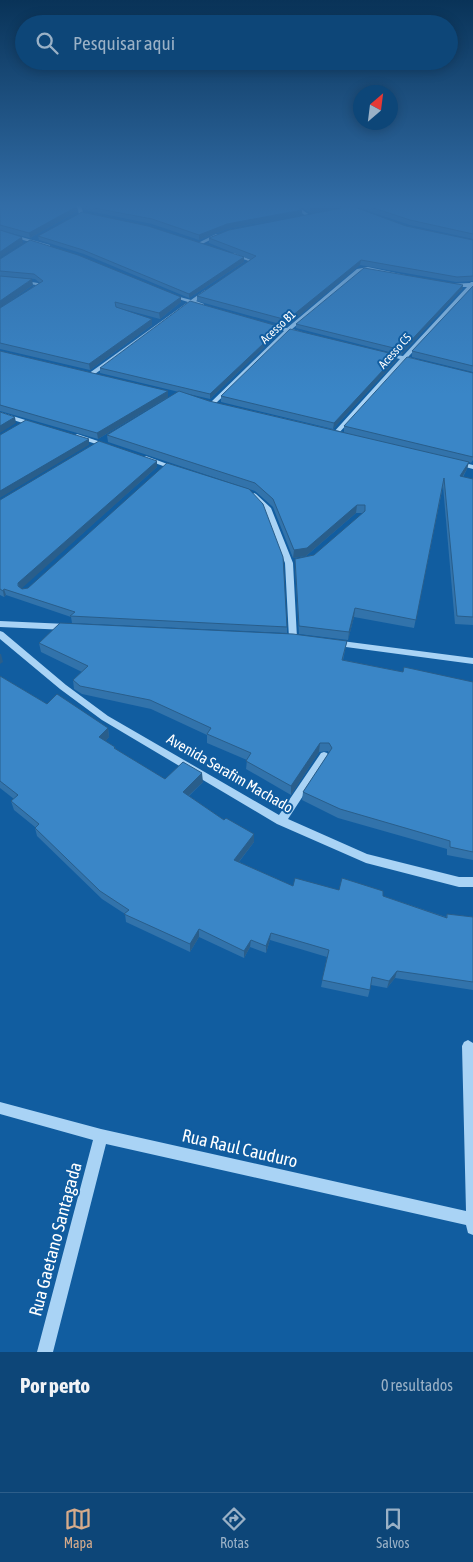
<!DOCTYPE html>
<html lang="pt">
<style>
body{margin:0;font-family:"Asap Condensed",sans-serif;background:#164d7d;color:#f1f3f6}
.compass{position:absolute;left:353px;top:85px;width:45px;height:45px;border-radius:50%;background:#0d4678;box-shadow:0 2px 12px #0003;rotate:28deg}
.list{margin:0;padding:0;list-style:none}
h2{display:flex;justify-content:space-between;align-items:center;height:65px;margin:0;padding:0 20px;font-size:21px}
h2 small{font-size:16px;font-weight:400;color:#9ab1c6}
.icon{flex:none;width:28px;height:28px;fill:none;stroke:currentColor;stroke-width:2;stroke-linecap:round;stroke-linejoin:round}
.map{position:relative;flex:none;width:473px;height:1352px;overflow:hidden}
.search{position:absolute;background:#0d4678;box-shadow:0 2px 12px #0003;left:15px;right:15px;top:15px;height:55px;display:flex;align-items:center;gap:12px;box-sizing:border-box;padding:0 18px;border-radius:28px;color:#9ab1c6;font-size:19px}
.sheet{height:140px;background:#0d4678}
nav{display:flex;justify-content:space-around;align-items:center;box-sizing:border-box;height:70px;border-top:1px solid #2d5e8a;background:#0d4678;font-size:14px;color:#9ab1c6}
nav a{display:grid;justify-items:center;gap:2px}
nav .on{color:#d6ab8b}
.map>svg:first-child{display:block}
.lines{fill:none;stroke-linecap:round;stroke-linejoin:round}
.minor{fill:#a9d3f5;fill-rule:evenodd}
.wall{fill:#3273ab}
.shaded-wall{fill:#295e8b}
.building{fill:#3a86c7;stroke:#295e8b}
.labels{text-anchor:middle;dominant-baseline:central;stroke-width:4;stroke-linejoin:round;paint-order:stroke}
.far-street-label{font-size:12px;fill:#fff;stroke:#115da0}
.street-label{font-size:15px;fill:#fff;stroke:#115da0}
.near-street-label{font-size:18px;fill:#fff;stroke:#115da0}
</style>
<div class="map">
<svg width="473" height="1352" viewBox="0 0 473 1352">
<rect width="100%" height="100%" fill="#115da0"/>
<g class="lines">
<path class="minor" d="M77,206H81L83,212L93,215L91,216L79,214Z
M293,206H297L311,216L307,217Z
M0,231L50,245V246L46,247L0,233Z
M216,234L220,235L200,245L196,244Z
M231,253H235L254,261L248,268H244V266L249,261L231,255Z
M368,267L405,275L403,276L368,269L361,271L292,329L302,332V334L289,332L213,406H209V404L284,331L267,326V324L287,328L357,269Z
M0,277L38,283L42,286L31,293L28,291L36,285L0,279Z
M471,282H473V287L408,357L419,360V362L406,360L337,435H333V433L400,359L384,355V353L403,356L467,287H452L450,286V284L470,283Z
M205,290L210,291L196,301L204,304V306L193,304L92,376H88V374L188,302L169,296V294L191,300Z
M0,412L38,424L39,425L36,427L0,416Z
M77,434L110,445L111,446L108,448L75,437L74,436Z
M146,456L178,468L179,469L178,470H174L144,459L143,458Z
M456,461L473,465V469L454,464L453,463Z
M254,493L256,494L271,508L293,563L297,638L293,641L289,638L285,563L264,509L250,495Z
M0,621L67,624L71,627L67,630L0,627Z
M0,631L3,632L66,685L108,716L279,815L321,753L324,752L327,753L329,756L327,759L288,819L367,854L459,877H473V887H459L366,863L277,824L102,720L60,689L0,639Z
M334,640L473,658V664L331,645L330,643Z
M468,1040L473,1043V1235L468,1233L466,1225L106,1144L53,1352H37L93,1140L0,1114V1102L101,1129L466,1211L462,1046L464,1042Z"/>
</g>
<path class="wall" d="M0,206L77,212L30,238L0,230Z
M82,206H296L302,215L227,229L199,240L152,224L84,210Z
M300,206H350L310,213Z
M353,206H473V239L410,225Z
M406,226L473,240V281L456,282L360,265L287,326L197,301V296L251,260L209,243V238Z
M38,236L244,262L189,298L84,254L39,240Z
M0,259L181,297V302L160,319L119,308L152,325L90,370L0,349V308L40,283L35,279L2,276L33,285L0,308Z
M463,285L462,289L401,355L296,328V324Z
M473,286V372L412,357V351Z
M281,327L280,332L210,399L180,392L209,401L344,432V426L473,373V460L471,463L469,462L467,469L463,477L473,479V625L455,624L443,486L414,628L354,617L348,640L299,634L295,567V559L314,555L364,513H356L306,556L293,558L273,507L255,491L108,442L107,435L179,392L100,373V368Z
M0,351L168,391V397L98,439L0,411Z
M397,355L396,361L333,429L221,402V396Z
M157,467L21,588L22,589L287,627V633L72,623L71,617L6,595L4,597L0,595V500Z
M347,641L343,660L403,672L473,682V860L447,855V849L338,818L302,800L303,792L329,753L328,751L319,752L291,795L246,769L247,760L207,743V735L151,709L82,694L74,689L73,680L82,672L41,652L39,643Z
M0,676L47,704L108,728L109,737L105,741L115,747L116,750L165,779L203,782L189,796L224,820L254,834V842L239,862L293,886L339,890L383,896L446,917L447,914L473,917V990L395,978L387,988L371,985L368,997L321,987L327,957L270,940L266,953L250,947L244,958L199,937L190,952L126,922L125,914L102,899L37,836L35,828V827L14,810L11,801L14,799L0,788Z"/>
<path class="shaded-wall" d="M325,206H350L310,213L311,208Z
M76,207L77,212L30,238L29,233Z
M302,210V215L227,229L199,240V235L227,224Z
M22,237L23,243L0,258V252Z
M244,257V262L189,298V294Z
M361,260L360,265L287,326V320Z
M32,279L33,285L0,308V301Z
M463,285L462,289L401,355L402,350Z
M181,297V302L160,319L159,313Z
M152,319V325L90,370L89,364Z
M281,327L280,332L210,399V394Z
M397,355L396,361L333,429L334,423Z
M168,391V397L98,439L97,433Z
M15,417L16,423L0,433V426Z
M89,439V445L0,498V491Z
M157,461V467L20,590L18,583Z
M469,462L467,469L458,484L460,476Z
M357,505L356,513L306,556L293,558L294,550Z
M4,589L6,595L4,597L3,591Z
M355,608L354,617L348,640L349,632Z
M0,654H1L3,662L0,664Z
M108,728L109,737L101,746L99,737Z
M320,743L319,752L291,795V786Z
M202,773L203,782L184,800L183,792Z
M254,834V842L234,868V860Z
M199,929V937L190,952V944Z
M271,933L270,940L266,953V946Z
M251,940L250,947L244,958V951Z
M397,971L395,978L387,988L389,981Z"/>
<path class="building" d="M0,206H76V207L29,233L0,225Z
M84,206H296L302,210L227,224L199,235L152,219Z
M307,206H325L311,208Z
M352,206L406,226L473,240V276L457,277L361,260L287,320L197,296L256,256L209,238L229,230Z
M368,206H473V234L410,220Z
M82,212L148,226L244,257L189,294L83,250L38,236Z
M0,230L22,237L0,252Z
M30,240L78,255L181,297L159,313L115,302L116,307L152,319L89,364L0,343V308L43,281L34,274L0,271V259Z
M364,268L463,285L402,350L296,324Z
M0,276L32,279L0,301Z
M473,286V366L412,351Z
M190,301L281,327L210,394L100,368Z
M290,329L397,355L334,423L221,396Z
M0,351L168,391L97,433L0,405Z
M407,357L473,373V457L344,426Z
M179,391L209,401L469,462L460,476L473,479V617L457,616L444,478L416,620L355,608L349,632L299,626L295,559L314,555L365,511V505H357L307,548L294,550L273,499L255,483L107,435Z
M0,412L15,417L0,426Z
M26,420L89,439L0,491V435Z
M99,441L157,461L18,583V586L22,589L28,588L167,463L249,489L263,504L283,557L287,627L70,616L75,612L4,589L3,591L0,589V500Z
M60,623L293,634L347,641L342,660L403,672L404,667L473,682V852L450,847V841L340,809L303,792L332,748L329,743H320L291,786L246,761L251,753L207,734L211,728L150,700L80,686L73,680L88,666L39,643Z
M0,676L47,704L57,694L108,728L99,737L115,747L114,748L165,779L183,762L202,773L183,792L224,820L226,818L254,834L234,860L293,886L295,878L339,890L342,878L383,891V896L447,918V914L473,917V982L397,971L389,981L372,977L370,990L322,980L329,950L271,933L266,946L251,940L244,951L199,929L190,944L124,914L129,910L100,891L35,828L39,824L11,801L18,795L0,781Z"/>
<linearGradient id="sky" x2="0" y2="1"><stop stop-color="#093358"/><stop offset="0.52" stop-color="#326da7"/><stop offset="1" stop-color="#326da7" stop-opacity="0"/></linearGradient>
<rect width="473" height="395" fill="url(#sky)"/>
<g class="labels">
<g class="far-street-label">
<text transform="translate(278 327) rotate(-43)">Acesso B1</text>
<text transform="translate(395 351) rotate(-48)">Acesso C5</text>
</g>
<g class="street-label">
<text transform="translate(230 773) rotate(30)">Avenida Serafim Machado</text>
</g>
<g class="near-street-label">
<text transform="translate(240 1148) rotate(13)">Rua Raul Cauduro</text>
<text transform="translate(55 1239) rotate(-75)">Rua Gaetano Santagada</text>
</g>
</g>
</svg>
<svg class="compass" viewBox="-18 -18 36 36"><path d="M0-13l5 13h-10z" fill="#e53935"/><path d="M0 13l5-13h-10z" fill="#9ab1c6"/></svg>
<div class="search"><svg class="icon" aria-label="search" viewBox="0 0 24 24"><circle cx="10" cy="10" r="6"/><path d="M15 15l6 6"/></svg>Pesquisar aqui</div>
</div>
<section class="sheet">
<h2>Por perto<small>0 resultados</small></h2>
<ul class="list">
</ul>
</section>
<nav>
<a class="on"><svg class="icon" aria-label="map" viewBox="0 0 24 24"><path d="M3 6l6-2 6 2 6-2v14l-6 2-6-2-6 2zM9 4v14M15 6v14"/></svg>Mapa</a>
<a><svg class="icon" aria-label="directions" viewBox="0 0 24 24"><path d="M12 3l9 9-9 9-9-9zM9 14v-3h6M13 9l2 2-2 2"/></svg>Rotas</a>
<a><svg class="icon" aria-label="saved" viewBox="0 0 24 24"><path d="M7 4h10v16l-5-4-5 4z"/></svg>Salvos</a>
</nav>
